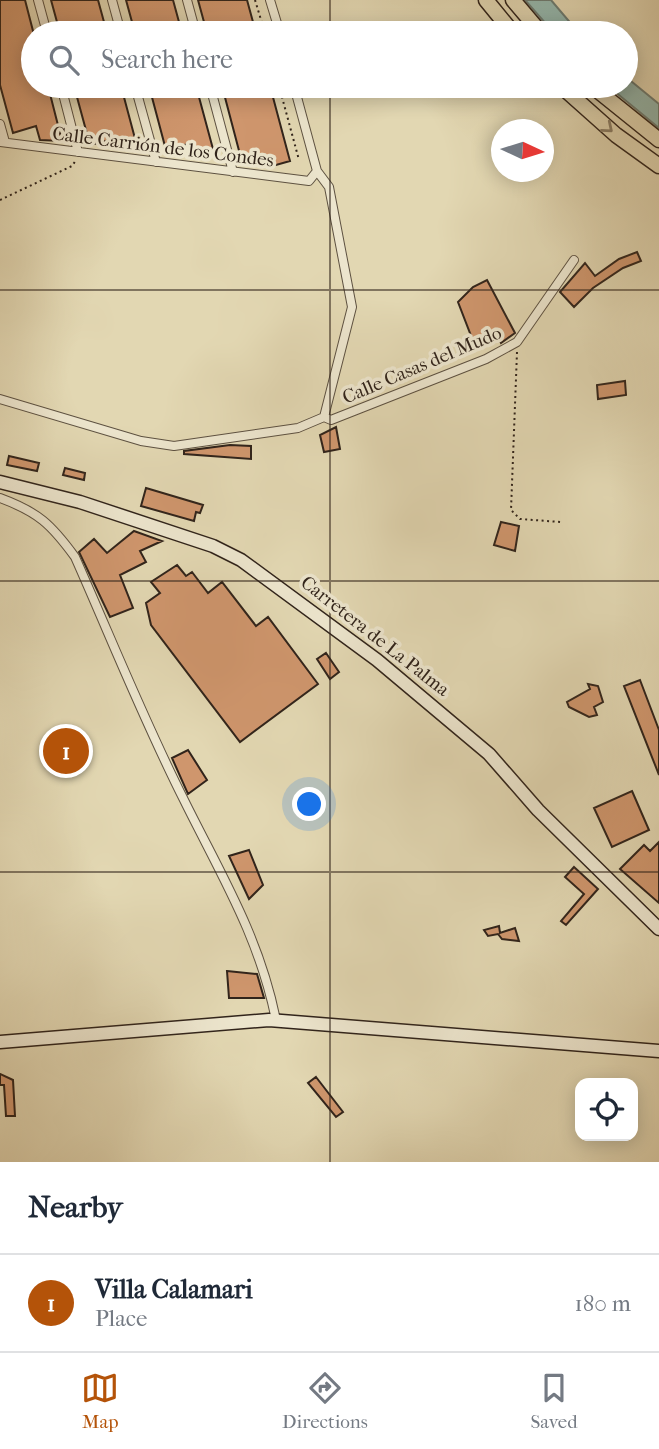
<!DOCTYPE html>
<meta charset="utf-8">
<style>
body{margin:0;font-family:"IM FELL French Canon",serif;background:#f2f2f3;color:#1f2937}
.controls{position:absolute;right:21px;bottom:21px;display:grid;overflow:hidden;border-radius:14px;box-shadow:0 4px 18px #0003}
.controls button{width:63px;height:63px;display:grid;place-items:center;padding:0;border:0;border-bottom:2px solid #e0e1e3;background:#fff;color:#1f2937;font:35px sans-serif}
.compass{position:absolute;left:491px;top:119px;width:63px;height:63px;border-radius:50%;background:#fff;box-shadow:0 4px 18px #0003;rotate:94deg}
.you{position:absolute;left:310px;top:805px;width:24px;height:24px;margin:-18px;border:5px solid #fff;border-radius:50%;background:#1a73e8;box-shadow:0 0 0 10px #1a73e833}
.badge{display:grid;place-items:center;width:46px;height:46px;border-radius:50%;background:#b45309;color:#fff;font-size:23px;font-weight:700}
.pin{position:absolute;translate:-50% -50%;border:4px solid #fff;box-shadow:0 2px 7px #0006}
.list{margin:0;padding:0;list-style:none}
h2{display:flex;justify-content:space-between;align-items:center;height:91px;margin:0;padding:0 28px;font-size:30px}
h2 small{font-size:23px;font-weight:400;color:#747a83}
.list li{display:grid;grid-template-columns:46px 1fr auto;gap:21px;align-items:center;box-sizing:border-box;height:98px;padding:0 28px;border-top:2px solid #e0e1e3}
.list b{display:block;font-size:26px;white-space:nowrap}
.list p{margin:0;font-size:23px;white-space:nowrap;color:#747a83}
.list em{font-size:23px;font-style:normal;color:#747a83}
.icon{flex:none;width:38px;height:38px;fill:none;stroke:currentColor;stroke-width:2;stroke-linecap:round;stroke-linejoin:round}
.map{position:relative;flex:none;width:659px;height:1162px;overflow:hidden}
.search{position:absolute;background:#fff;box-shadow:0 4px 18px #0003;left:21px;right:21px;top:21px;height:77px;display:flex;align-items:center;gap:18px;box-sizing:border-box;padding:0 24px;border-radius:38px;color:#747a83;font-size:26px}
.sheet{height:189px;background:#fff}
nav{display:flex;justify-content:space-around;align-items:center;box-sizing:border-box;height:98px;border-top:2px solid #e0e1e3;background:#fff;font-size:19px;color:#747a83}
nav a{display:grid;justify-items:center;gap:4px}
nav .on{color:#b45309}
.map>svg:first-child{display:block}
.water{fill:#95b9af;stroke:#6d7d74;stroke-width:2}
.building{fill:#cf966d;stroke:#31241b;stroke-width:2}
.lines{fill:none;stroke-linecap:round;stroke-linejoin:round}
.minor-casing{stroke:#5d5141;stroke-width:10}
.secondary-casing{stroke:#31241b;stroke-width:15}
.trunk-casing{stroke:#31241b;stroke-width:17}
.path{stroke:#31241b;stroke-width:2;stroke-dasharray:2 3.5;stroke-linecap:butt}
.minor{stroke:#ece5cd;stroke-width:8}
.secondary{stroke:#ece5cd;stroke-width:12}
.trunk{stroke:#e2d7b2;stroke-width:14}
.oneway{stroke:#8a7e66}
.grid{fill:none;stroke:#31241b;stroke-width:2;stroke-opacity:0.55}
.labels{text-anchor:middle;dominant-baseline:central;stroke-width:7;stroke-linejoin:round;paint-order:stroke}
.street-label{font-size:19px;fill:#31241b;stroke:#ece5cd}
</style>
<div class="map">
<svg width="659" height="1162" viewBox="0 0 659 1162">
<rect width="100%" height="100%" fill="#e2d7b2"/>
<filter id="stains"><feTurbulence type="fractalNoise" baseFrequency=".00286" numOctaves="4"/><feColorMatrix values="0 0 0 0 .2 0 0 0 0 .09 0 0 0 0 .02 0 0 0 .5 -.17"/></filter>
<radialGradient id="worn" r=".72"><stop offset=".6" stop-color="#630" stop-opacity="0"/><stop offset="1" stop-color="#630" stop-opacity=".3"/></radialGradient>
<path class="water" d="M525,0H551L579,33H554Z
M626,77L659,104V128L608,86H626Z"/>
<path class="building" d="M0,0H25L33,31V86H48L62,141L40,140L36,126L13,133L0,85Z
M51,0H98L107,33H60Z
M126,0H173L182,33H135Z
M198,0H247L256,33H207Z
M74,86H121L137,146L124,149L116,147L114,139L90,145Z
M149,86H196L213,149L191,155L188,144L166,150Z
M222,86H270L290,161L276,165L265,161L264,157L242,162Z
M637,252L641,261L623,268L593,288L574,307L560,292L585,263L595,276L619,259Z
M487,280L515,333L501,343L497,335L475,346L458,302L473,287Z
M625,381L626,395L598,399L597,385Z
M336,427L340,449L324,452L320,435Z
M230,445L251,446V459L184,454V451Z
M9,456L39,463L37,471L7,465Z
M65,468L85,473L84,480L63,475Z
M146,488L203,505L200,513L196,512L194,521L141,506Z
M501,522L519,526L515,551L494,545Z
M134,531L162,541L140,551L146,562L120,575L133,608L110,617L79,552L94,539L107,553Z
M177,565L186,576L192,572L208,593L222,582L256,626L268,617L318,684L240,742L151,625L146,603L160,593L151,582Z
M326,653L339,672L330,679L317,659Z
M640,680L659,730V775L624,686Z
M588,684L598,686L603,702L594,707L597,715L589,717L569,707L567,702L590,689Z
M65,740H81L78,763L51,759V743H64Z
M188,750L207,780L188,794L172,758Z
M632,791L649,830L612,847L594,808Z
M659,842V903L620,869L644,845L650,851Z
M249,850L263,885L249,899L229,856Z
M574,867L598,889L566,925L561,921L584,894L565,877Z
M499,926L500,933L515,928L519,941L502,939L498,934L488,936L484,930Z
M227,971L257,974L264,998H229Z
M0,1074L13,1080L15,1116H6L4,1085H0Z
M316,1077L343,1112L336,1117L308,1083Z"/>
<g class="lines">
<defs>
<path id="minor" d="M38,0L47,33
M112,0L121,33
M187,0L196,33
M270,0L280,33
M61,86L78,152
M135,86L156,162
M210,86L233,172
M0,124L5,142
M0,142L309,181L317,171
M0,399L141,441L174,446L298,428L324,417L352,307L329,187L317,171L294,86
M324,417L331,420L486,359L517,342L574,260
M0,498C38,512 51,524 75,557C111,638 144,721 184,800C221,875 259,936 276,1020"/>
<path id="secondary" d="M0,482L80,502L213,546L241,560L377,660L489,754L538,810L659,929
M0,1042L269,1020L659,1051"/>
<path id="trunk" d="M486,0L513,33
M513,0L541,33
M561,86L616,135L659,166
M592,86L659,140"/>
</defs>
<use href="#minor" class="minor-casing"/>
<use href="#secondary" class="secondary-casing"/>
<use href="#trunk" class="trunk-casing"/>
<path class="path" d="M255,0L265,33
M279,86L299,160
M0,200L72,166L76,160
M517,352L511,510L520,519L561,522"/>
<use href="#minor" class="minor"/>
<use href="#secondary" class="secondary"/>
<use href="#trunk" class="trunk"/>
</g>
<defs><path id="oneway-chevron" d="M-2-3.5L2.5 0L-2 3.5" fill="none" stroke-width="1.6" stroke-linecap="round" stroke-linejoin="round" transform="scale(1.75)"/></defs>
<use class="oneway" href="#oneway-chevron" transform="translate(608 128) rotate(40)"/>
<path class="grid" d="M330,0V33M330,86V1162M0,290H659M0,581H659M0,872H659"/>
<g class="labels">
<g class="street-label">
<text transform="translate(163 147) rotate(7)">Calle Carrión de los Condes</text>
<text transform="translate(422 365) rotate(-23)">Calle Casas del Mudo</text>
<text transform="translate(375 636) rotate(38)">Carretera de La Palma</text>
</g>
</g>
<rect width="100%" height="100%" filter="url(#stains)"/>
<rect width="100%" height="100%" fill="url(#worn)"/>
</svg>
<div class="controls">
<button><svg class="icon" aria-label="locate" viewBox="0 0 24 24"><circle cx="12" cy="12" r="6"/><path d="M12 2v4M12 18v4M2 12h4M18 12h4"/></svg></button>
</div>
<svg class="compass" viewBox="-18 -18 36 36"><path d="M0-13l5 13h-10z" fill="#e53935"/><path d="M0 13l5-13h-10z" fill="#747a83"/></svg>
<div class="you"></div>
<div class="pin badge" style="left:66px;top:751px">1</div>
<div class="search"><svg class="icon" aria-label="search" viewBox="0 0 24 24"><circle cx="10" cy="10" r="6"/><path d="M15 15l6 6"/></svg>Search here</div>
</div>
<section class="sheet">
<h2>Nearby<small></small></h2>
<ul class="list">
<li><span class="badge">1</span><div><b>Villa Calamari</b><p>Place</p></div><em>180 m</em></li>
</ul>
</section>
<nav>
<a class="on"><svg class="icon" aria-label="map" viewBox="0 0 24 24"><path d="M3 6l6-2 6 2 6-2v14l-6 2-6-2-6 2zM9 4v14M15 6v14"/></svg>Map</a>
<a><svg class="icon" aria-label="directions" viewBox="0 0 24 24"><path d="M12 3l9 9-9 9-9-9zM9 14v-3h6M13 9l2 2-2 2"/></svg>Directions</a>
<a><svg class="icon" aria-label="saved" viewBox="0 0 24 24"><path d="M7 4h10v16l-5-4-5 4z"/></svg>Saved</a>
</nav>
